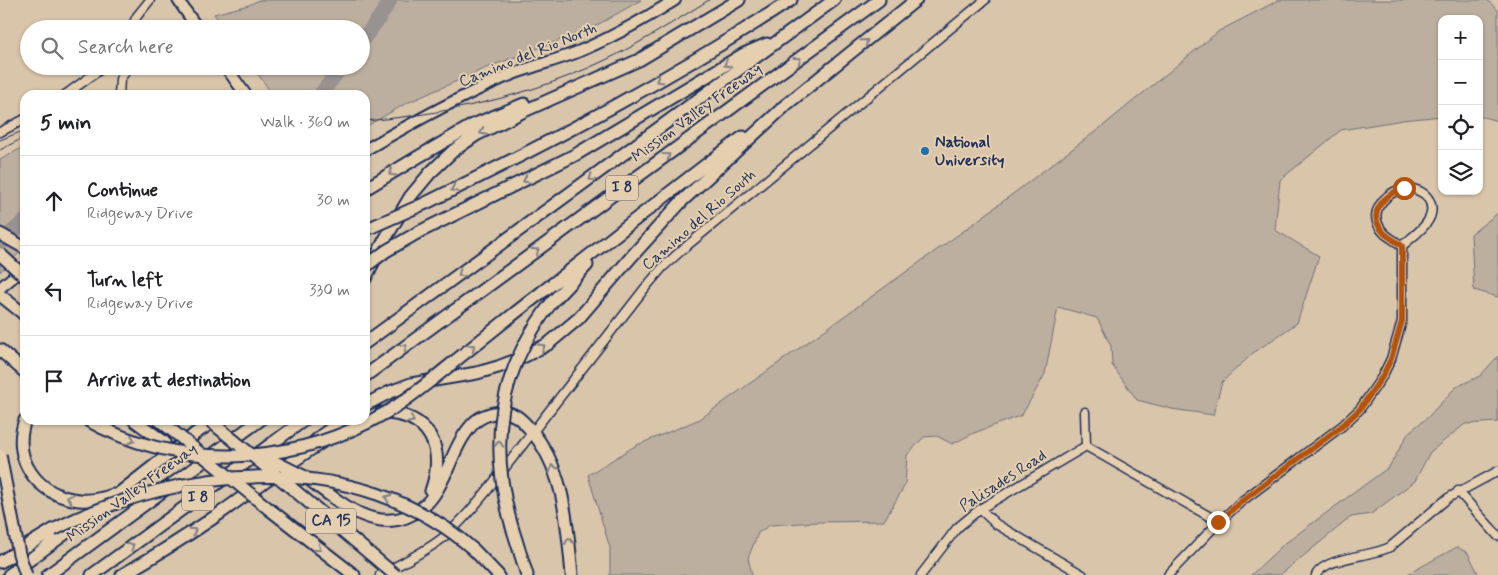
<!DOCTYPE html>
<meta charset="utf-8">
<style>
body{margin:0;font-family:Mynerve,sans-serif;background:#f6f6f6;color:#202124}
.controls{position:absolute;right:15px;top:15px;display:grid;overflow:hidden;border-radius:10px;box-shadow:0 1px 4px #0004}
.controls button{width:45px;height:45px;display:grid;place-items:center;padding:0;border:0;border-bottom:1px solid #e0e0e0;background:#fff;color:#202124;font:25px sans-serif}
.stop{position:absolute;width:15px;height:15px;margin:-11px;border:4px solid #b45309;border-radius:50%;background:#fff}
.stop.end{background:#b45309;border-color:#fff;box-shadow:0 1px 5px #0008}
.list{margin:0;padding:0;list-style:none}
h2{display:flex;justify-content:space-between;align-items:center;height:65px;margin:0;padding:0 20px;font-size:21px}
h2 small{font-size:16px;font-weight:400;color:#757577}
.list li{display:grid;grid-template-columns:32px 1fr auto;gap:15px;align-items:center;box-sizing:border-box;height:90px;padding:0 20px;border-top:1px solid #e0e0e0}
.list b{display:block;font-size:19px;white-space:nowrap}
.list p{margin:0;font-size:16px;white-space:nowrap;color:#757577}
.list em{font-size:16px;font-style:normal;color:#757577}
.icon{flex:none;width:28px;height:28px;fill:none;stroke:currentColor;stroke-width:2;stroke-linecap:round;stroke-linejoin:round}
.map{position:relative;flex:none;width:1498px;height:575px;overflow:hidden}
.search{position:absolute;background:#fff;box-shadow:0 1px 4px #0004;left:20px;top:20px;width:350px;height:55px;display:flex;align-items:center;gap:12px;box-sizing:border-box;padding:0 18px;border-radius:28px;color:#757577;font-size:19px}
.panel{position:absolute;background:#fff;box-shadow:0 1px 4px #0004;left:20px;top:90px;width:350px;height:335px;border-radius:15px}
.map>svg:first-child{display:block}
.green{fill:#bdaf9f;stroke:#6c6f7e}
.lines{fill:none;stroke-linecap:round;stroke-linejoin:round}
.river{stroke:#989291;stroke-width:15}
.minor-casing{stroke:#1b2f5e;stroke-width:11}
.major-casing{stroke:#1b2f5e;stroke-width:14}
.highway-casing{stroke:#1b2f5e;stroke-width:15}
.minor{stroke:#e5cfaf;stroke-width:8}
.major{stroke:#e5cfaf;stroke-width:10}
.highway{stroke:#e5cfaf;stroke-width:11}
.tram{stroke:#1b2f5e;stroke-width:1}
.highway-bridge-casing{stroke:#1b2f5e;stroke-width:15;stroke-linecap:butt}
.highway-bridge{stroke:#e5cfaf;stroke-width:11}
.oneway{stroke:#807f86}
.route{stroke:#b45309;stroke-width:6}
.poi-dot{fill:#1f6fb2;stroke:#e5cfaf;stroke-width:2}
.labels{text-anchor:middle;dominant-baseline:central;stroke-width:4;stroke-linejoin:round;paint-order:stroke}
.shield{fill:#e5cfaf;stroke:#585f76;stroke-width:1}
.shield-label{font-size:15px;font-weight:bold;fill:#1b2f5e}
.street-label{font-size:16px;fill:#1b2f5e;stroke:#e5cfaf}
.poi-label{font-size:16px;font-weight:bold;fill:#1b2f5e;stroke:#e5cfaf;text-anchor:start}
</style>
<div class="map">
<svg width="1498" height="575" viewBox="0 0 1498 575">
<rect width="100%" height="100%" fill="#d9c5aa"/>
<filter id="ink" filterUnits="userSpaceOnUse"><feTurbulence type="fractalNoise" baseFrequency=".02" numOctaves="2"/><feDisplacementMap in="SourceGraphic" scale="10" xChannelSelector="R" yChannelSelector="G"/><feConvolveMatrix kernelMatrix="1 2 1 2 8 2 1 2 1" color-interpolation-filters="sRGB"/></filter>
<g filter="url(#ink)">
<path class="green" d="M259,0H641L592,28L486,68L405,104L365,127V95H273L252,66H361V29H225L214,14L249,5Z
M1279,0H1487L1498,10V121L1479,116V19H1442V116L1403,120L1341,130L1280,180L1275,230L1319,256L1297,323L1253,353L1222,382L1213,415L1172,409L1137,400L1112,365L1111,346L1097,318L1058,307L1045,374L1022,415L974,433L952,444L937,436L924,437L907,455L905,485L884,521L817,522L770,525L758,533L748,558L752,575H610V548L588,475L635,446L700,419L969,227L1104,125L1219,31Z
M25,146V247L0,272V160Z
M1498,213V297L1474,290L1471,234Z
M1498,356V422L1465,424L1430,452L1415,481L1371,514L1351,517L1280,575H1251L1284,544L1389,467L1409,432L1427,418L1456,387L1480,376Z
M1457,547L1468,553L1479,575H1406Z"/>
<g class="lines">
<path class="river" d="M361,42L380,17L390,0
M320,95L342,66
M0,243L25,221"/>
<defs>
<path id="minor" d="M131,29L137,16L150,0
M65,95L105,66
M119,95L120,79L130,66
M0,132L25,119
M1403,188C1413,188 1422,190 1428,198C1441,219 1415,234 1402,246C1397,242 1390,238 1385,234C1365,214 1383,195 1403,188Z
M1085,412L1086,446
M1086,446L1219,522
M1458,491L1498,536
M980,509L996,524L1083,575
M380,575C400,564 421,554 440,540C457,527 472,509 486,492L645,288L663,267L683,249L985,0
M921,575L957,528L980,509L1086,446
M1168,575L1219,522L1242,501L1342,426L1360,409L1382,377L1391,359L1402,321V246
M1316,575C1327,556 1371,557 1390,547L1448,498L1498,471"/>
<path id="major" d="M178,0L198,29
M225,66L246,95
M365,150C410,124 455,99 503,78C526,68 551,62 575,53C610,39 643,20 675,0
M0,288L25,267"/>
<path id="highway" d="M782,108L916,0
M365,189L418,157L473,125L524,104
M426,203C551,142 674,77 791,0
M365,230L374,226
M417,233L575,155L744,54L767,44
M0,234L25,248
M365,279L384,241L410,197L430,173L453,151L476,135L522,112L639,60L739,0
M542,292C609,241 675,187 743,137
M0,295L25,315
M552,302L587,265
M365,343L834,0
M0,350L25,372
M365,376L879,0
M365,405L390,392L411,384L477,373L498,367L519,359L548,344L579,318L632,256L682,201L786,105
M381,413C430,413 446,448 431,491
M25,420C11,460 38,496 79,500C91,501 102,499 113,495
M134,420L164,442
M159,420L174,432
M312,444L322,435L343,420
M308,479C336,499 369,531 406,517C446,502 446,454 471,426C478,417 490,413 501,412C514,412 521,419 529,428C565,468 567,524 572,575
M293,489L369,553
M99,509L196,433L216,420
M269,509L354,575
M512,527L527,575
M474,550L498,575
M0,562L53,530
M9,575L82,521
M48,575L260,420
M92,575L304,420
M122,575C155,556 187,536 219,514C253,490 286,465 322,442"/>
</defs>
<use href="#minor" class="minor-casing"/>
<use href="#major" class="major-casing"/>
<use href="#highway" class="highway-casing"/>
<use href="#minor" class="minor"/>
<use href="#major" class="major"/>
<use href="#highway" class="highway"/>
<path class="tram" d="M365,121C458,113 549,92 631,47C658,32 683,16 709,0
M0,140L23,131
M0,150L25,137"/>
<defs>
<path id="highway-bridge" d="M374,226L426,203
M0,254L25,277
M365,267L386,251L417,233
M87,420C181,472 295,466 387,412C415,395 440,373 465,353C491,332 516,312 542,292
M209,420L293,489
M174,432L269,509
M0,455L19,554L26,575
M261,455L305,477
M512,527C488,444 498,371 552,302
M53,530C183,464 358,447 474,550
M369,553L395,575"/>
</defs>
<use href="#highway-bridge" class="highway-bridge-casing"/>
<use href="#highway-bridge" class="highway-bridge"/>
</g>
<defs><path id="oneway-chevron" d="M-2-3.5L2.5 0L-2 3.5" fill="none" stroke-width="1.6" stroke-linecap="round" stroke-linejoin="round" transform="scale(1.25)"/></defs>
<g class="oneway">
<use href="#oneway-chevron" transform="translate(865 42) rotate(-39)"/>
<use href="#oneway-chevron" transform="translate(798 60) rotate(-36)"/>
<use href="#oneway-chevron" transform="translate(727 64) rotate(149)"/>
<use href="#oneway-chevron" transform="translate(659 80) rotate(149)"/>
<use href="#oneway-chevron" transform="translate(483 132) rotate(153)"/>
<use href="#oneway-chevron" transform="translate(667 156) rotate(-36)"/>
<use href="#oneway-chevron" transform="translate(392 173) rotate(148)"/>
<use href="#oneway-chevron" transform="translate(592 178) rotate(144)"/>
<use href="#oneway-chevron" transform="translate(526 180) rotate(153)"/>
<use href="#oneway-chevron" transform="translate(454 189) rotate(154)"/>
<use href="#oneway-chevron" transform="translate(536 251) rotate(-36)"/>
<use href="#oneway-chevron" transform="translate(461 274) rotate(144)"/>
<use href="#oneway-chevron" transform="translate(404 347) rotate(-36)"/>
<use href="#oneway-chevron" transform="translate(472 347) rotate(-39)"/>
<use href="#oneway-chevron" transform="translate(542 347) rotate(-32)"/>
<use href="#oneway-chevron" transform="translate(411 420) rotate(30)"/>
<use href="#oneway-chevron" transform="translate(132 440) rotate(19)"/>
<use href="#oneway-chevron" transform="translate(499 444) rotate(-89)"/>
<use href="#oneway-chevron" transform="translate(553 468) rotate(-112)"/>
<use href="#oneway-chevron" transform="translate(70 498) rotate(-165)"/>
<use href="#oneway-chevron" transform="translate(388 498) rotate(-158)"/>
<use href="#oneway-chevron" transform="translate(193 531) rotate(-33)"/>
<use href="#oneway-chevron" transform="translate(569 541) rotate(-96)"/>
<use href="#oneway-chevron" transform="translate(131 546) rotate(-36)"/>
<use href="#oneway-chevron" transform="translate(318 548) rotate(38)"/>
</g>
</g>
<g class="lines" filter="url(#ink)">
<path class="route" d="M1218,522L1242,501L1342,426L1360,409L1382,377L1391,359L1402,321V246C1397,242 1390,238 1385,234C1365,214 1383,195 1404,188"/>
</g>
<circle class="poi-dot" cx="925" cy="151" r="5"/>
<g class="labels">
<g class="shield">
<rect x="606" y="175.5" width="32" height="25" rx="4"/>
<rect x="182" y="485.5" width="32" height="25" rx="4"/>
<rect x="306" y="508.5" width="50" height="25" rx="4"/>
</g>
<g class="shield-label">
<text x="622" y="188">I 8</text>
<text x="198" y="498">I 8</text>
<text x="331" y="521">CA 15</text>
</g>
<g class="street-label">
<text transform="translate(528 55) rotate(-22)">Camino del Rio North</text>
<text transform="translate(697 113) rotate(-36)">Mission Valley Freeway</text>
<text transform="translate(699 220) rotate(-41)">Camino del Rio South</text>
<text transform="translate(1003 481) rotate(-33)">Palisades Road</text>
<text transform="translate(132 493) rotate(-36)">Mission Valley Freeway</text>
</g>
<g class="poi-label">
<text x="935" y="142">National<tspan x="935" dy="18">University</tspan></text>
</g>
</g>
</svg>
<div class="controls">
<button>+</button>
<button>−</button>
<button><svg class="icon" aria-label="locate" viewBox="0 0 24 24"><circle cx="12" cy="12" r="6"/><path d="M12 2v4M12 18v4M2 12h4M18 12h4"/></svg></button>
<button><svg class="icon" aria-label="layers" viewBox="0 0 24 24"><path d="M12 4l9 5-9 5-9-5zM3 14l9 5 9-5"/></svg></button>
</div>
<div class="stop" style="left:1404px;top:188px"></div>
<div class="stop end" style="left:1218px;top:522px"></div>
<div class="search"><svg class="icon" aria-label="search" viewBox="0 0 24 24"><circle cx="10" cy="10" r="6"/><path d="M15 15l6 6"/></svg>Search here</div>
<section class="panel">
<h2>5 min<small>Walk · 360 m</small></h2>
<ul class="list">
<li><svg class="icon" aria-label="ahead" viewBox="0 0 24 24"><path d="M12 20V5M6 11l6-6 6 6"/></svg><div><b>Continue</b><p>Ridgeway Drive</p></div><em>30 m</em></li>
<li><svg class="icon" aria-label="left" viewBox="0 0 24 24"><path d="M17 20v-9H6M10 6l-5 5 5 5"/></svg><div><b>Turn left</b><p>Ridgeway Drive</p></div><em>330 m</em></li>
<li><svg class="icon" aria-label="arrive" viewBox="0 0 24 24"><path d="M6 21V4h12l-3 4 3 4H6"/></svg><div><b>Arrive at destination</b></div></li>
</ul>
</section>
</div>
